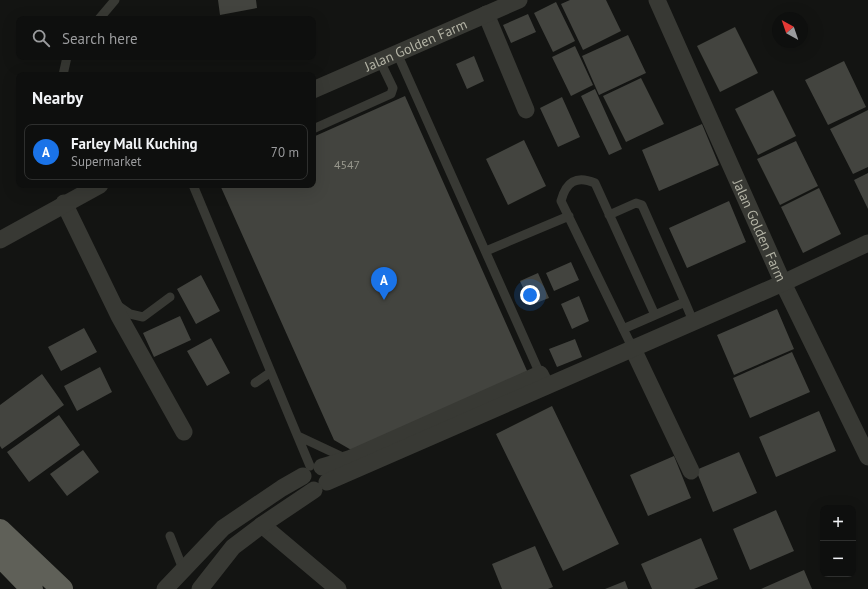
<!DOCTYPE html>
<meta charset="utf-8">
<style>
body{margin:0;font-family:"PT Sans",sans-serif;background:#171817;color:#f1f3f6}
.controls{position:absolute;right:12px;bottom:12px;display:grid;overflow:hidden;border-radius:8px;box-shadow:0 4px 16px #0002}
.controls button{width:36px;height:36px;display:grid;place-items:center;padding:0;border:0;border-bottom:1px solid #2e2f2e;background:#0e0f0e;color:#f1f3f6;font:20px sans-serif}
.compass{position:absolute;left:772px;top:12px;width:36px;height:36px;border-radius:50%;background:#0e0f0e;box-shadow:0 4px 16px #0002;rotate:320deg}
.you{position:absolute;left:530px;top:295px;width:14px;height:14px;margin:-10px;border:3px solid #fff;border-radius:50%;background:#1a73e8;box-shadow:0 0 0 6px #1a73e833}
.badge{display:grid;place-items:center;width:26px;height:26px;border-radius:50%;background:#1a73e8;color:#fff;font-size:13px;font-weight:700}
.pin{position:absolute;translate:-50% -33px;filter:drop-shadow(0 1px 2px #0008)}
.pin::after{content:'';position:absolute;top:21px;width:14px;height:12px;background:inherit;clip-path:polygon(0 0,100% 0,50% 100%)}
.list{margin:0;padding:0;list-style:none}
h2{display:flex;justify-content:space-between;align-items:center;height:52px;margin:0;padding:0 16px;font-size:17px}
h2 small{font-size:13px;font-weight:400;color:#9b9c9e}
.list li{display:grid;grid-template-columns:26px 1fr auto;gap:12px;align-items:center;box-sizing:border-box;height:56px;margin:0 8px 8px;padding:0 8px;border:1px solid #2e2f2e;border-radius:8px}
.list b{display:block;font-size:15px;white-space:nowrap}
.list p{margin:0;font-size:13px;white-space:nowrap;color:#9b9c9e}
.list em{font-size:13px;font-style:normal;color:#9b9c9e}
.icon{flex:none;width:22px;height:22px;fill:none;stroke:currentColor;stroke-width:2;stroke-linecap:round;stroke-linejoin:round}
.map{position:relative;flex:none;width:868px;height:589px;overflow:hidden}
.search{position:absolute;background:#0e0f0e;box-shadow:0 4px 16px #0002;left:16px;top:16px;width:300px;height:44px;display:flex;align-items:center;gap:10px;box-sizing:border-box;padding:0 14px;border-radius:8px;color:#9b9c9e;font-size:15px}
.panel{position:absolute;background:#0e0f0e;box-shadow:0 4px 16px #0002;left:16px;top:72px;width:300px;height:116px;border-radius:8px}
.map>svg:first-child{display:block}
.building{fill:#43443f}
.lines{fill:none;stroke-linecap:round;stroke-linejoin:round}
.service{stroke:#383934;stroke-width:9}
.minor{stroke:#383934;stroke-width:17}
.trunk{stroke:#5f6058;stroke-width:22}
.labels{text-anchor:middle;dominant-baseline:central;stroke-width:3;stroke-linejoin:round;paint-order:stroke}
.number-label{font-size:12px;fill:#97978c}
.street-label{font-size:14px;fill:#b3b3a5;stroke:#0e0f0d}
</style>
<div class="map">
<svg width="868" height="589" viewBox="0 0 868 589">
<rect width="100%" height="100%" fill="#131412"/>
<path class="building" d="M218,0H256L257,8L220,15Z
M570,0H606L621,31L583,50L561,4Z
M556,2L575,41L553,52L534,13Z
M528,14L536,32L511,43L503,25Z
M735,27L758,73L720,92L697,46Z
M628,35L646,73L599,95L582,56Z
M575,46L593,85L571,96L552,57Z
M474,56L484,81L467,89L456,64Z
M844,61L866,107L828,125L805,80Z
M641,78L664,124L626,142L603,96Z
M595,89L622,149L609,155L581,96Z
M773,90L796,136L758,155L735,109Z
M405,96L528,373L353,451L334,440L220,185H313V137Z
M562,97L580,137L558,147L540,108Z
M868,110V167L853,174L830,129Z
M702,124L719,165L659,191L642,150Z
M524,140L546,186L508,205L486,159Z
M796,141L818,186L780,205L757,159Z
M868,173V209L854,180Z
M819,188L841,234L803,253L781,207Z
M729,201L746,242L687,268L669,228Z
M571,262L579,280L554,291L546,273Z
M538,273L549,298L531,305L520,281Z
M201,275L220,311L196,324L177,289Z
M579,296L589,321L572,329L561,304Z
M777,309L794,349L734,375L717,335Z
M180,316L191,340L154,357L143,333Z
M84,328L97,352L61,371L48,347Z
M211,338L230,373L207,386L187,351Z
M575,339L582,357L557,367L549,349Z
M792,352L810,392L750,418L733,378Z
M100,367L112,392L77,411L64,386Z
M42,374L64,405L2,449L0,446V405Z
M552,406L619,544L563,571L496,434Z
M819,411L836,451L776,477L759,437Z
M59,415L80,445L29,482L7,452Z
M83,450L99,472L67,496L50,474Z
M739,452L757,493L713,512L696,470Z
M674,456L691,498L648,516L630,475Z
M776,510L794,551L750,570L733,529Z
M701,538L718,579L694,589H652L641,564Z
M535,546L553,587L548,589H502L492,564Z
M804,570L812,589H761Z
M625,581L628,589H605Z"/>
<g class="lines">
<path class="service" d="M99,19L115,0
M397,53L540,374
M63,75L67,57
M313,129L391,94L393,88L380,61
M193,185L310,466
M609,215L636,203L642,205L685,302L623,329
M486,251L569,216
M685,302L693,321
M117,305L130,314L143,317L170,297
M632,347L561,201C566,182 576,175 595,183L655,315
M255,383L271,372
M298,436L347,459
M170,536L183,569"/>
<g class="minor">
<path id="s1" d="M657,0L783,283L868,457"/>
<path d="M486,14L526,110"/>
<path id="s2" d="M313,90L519,0"/>
<path d="M64,203L119,316L184,432"/>
<path d="M0,240L100,185"/>
<path d="M632,347L691,471"/>
<path d="M322,467L349,459L540,374L546,386"/>
<path d="M327,482L783,283L868,243"/>
<path d="M262,525L338,589"/>
<path d="M165,589L223,528L282,488L303,476"/>
<path d="M200,589L233,547L262,525L314,490"/>
</g>
<path class="trunk" d="M0,530L62,589
M0,556L32,589"/>
</g>
<g class="labels">
<g class="number-label">
<text x="347" y="164">4547</text>
</g>
<g class="street-label">
<text stroke="none"><textPath href="#s2" startOffset="112">Jalan Golden Farm</textPath></text>
<text stroke="none"><textPath href="#s1" startOffset="252">Jalan Golden Farm</textPath></text>
</g>
</g>
</svg>
<div class="controls">
<button>+</button>
<button>−</button>
</div>
<svg class="compass" viewBox="-18 -18 36 36"><path d="M0-13l5 13h-10z" fill="#e53935"/><path d="M0 13l5-13h-10z" fill="#9b9c9e"/></svg>
<div class="you"></div>
<div class="pin badge" style="left:384px;top:300px">A</div>
<div class="search"><svg class="icon" aria-label="search" viewBox="0 0 24 24"><circle cx="10" cy="10" r="6"/><path d="M15 15l6 6"/></svg>Search here</div>
<section class="panel">
<h2>Nearby<small></small></h2>
<ul class="list">
<li><span class="badge">A</span><div><b>Farley Mall Kuching</b><p>Supermarket</p></div><em>70 m</em></li>
</ul>
</section>
</div>
